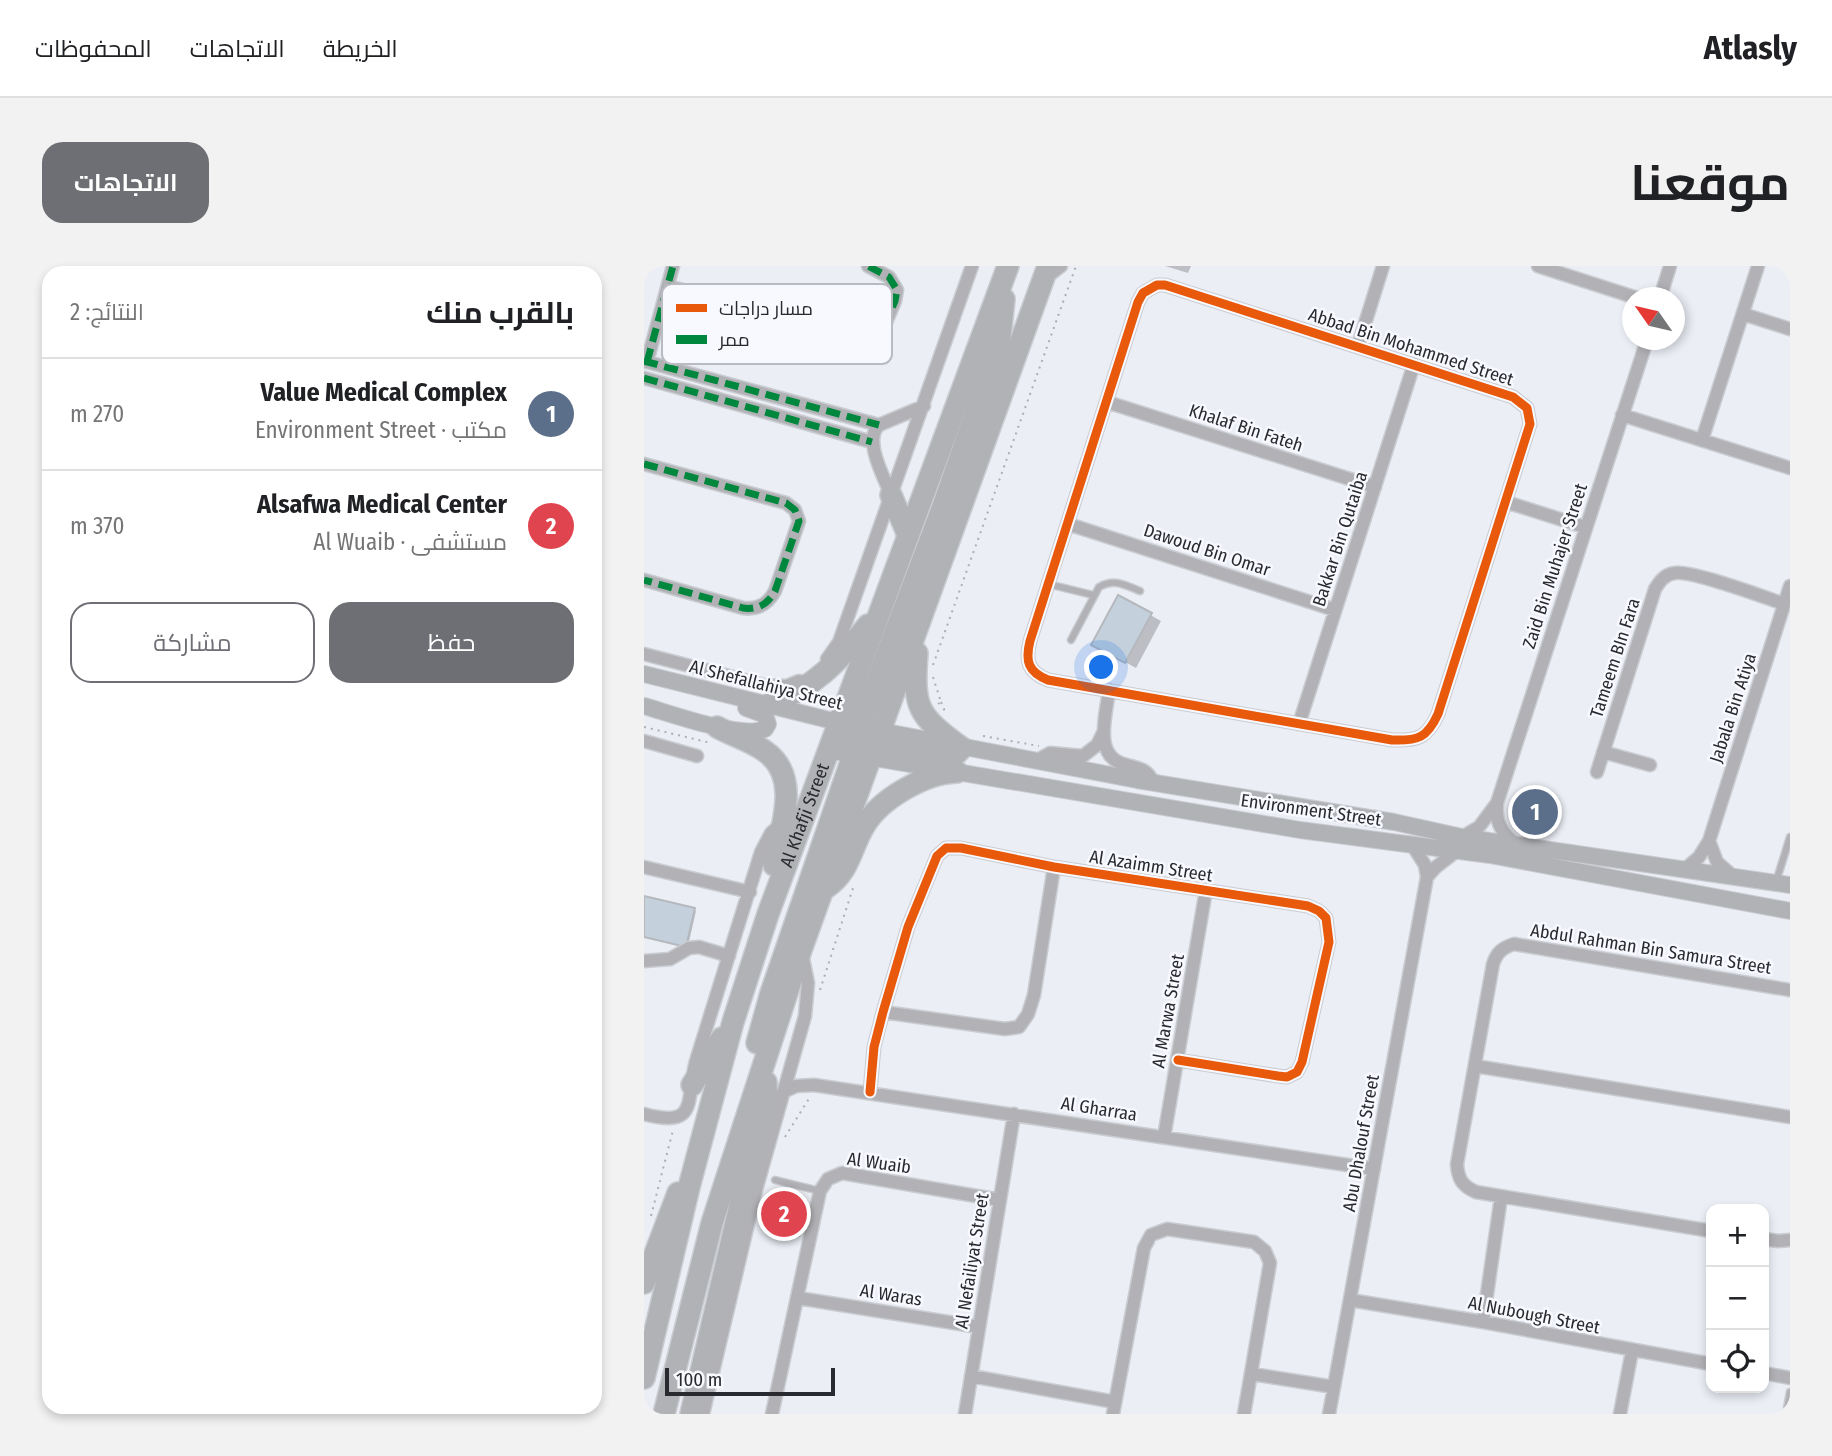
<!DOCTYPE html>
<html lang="ar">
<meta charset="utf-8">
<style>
body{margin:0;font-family:"Fira Sans Condensed",Cairo,sans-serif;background:#f2f2f2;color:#202124;direction:rtl}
.controls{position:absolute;right:21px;bottom:21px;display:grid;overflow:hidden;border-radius:14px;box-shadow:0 4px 10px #0003}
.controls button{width:63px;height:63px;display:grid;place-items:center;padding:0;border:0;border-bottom:2px solid #e0e0e0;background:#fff;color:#202124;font:35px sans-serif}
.compass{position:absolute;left:978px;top:21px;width:63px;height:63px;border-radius:50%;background:#fff;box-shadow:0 4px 10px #0003;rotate:304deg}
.scale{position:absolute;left:21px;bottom:18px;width:170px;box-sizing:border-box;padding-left:7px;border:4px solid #292a2f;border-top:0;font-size:19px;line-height:24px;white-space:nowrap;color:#292a2f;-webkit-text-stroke:5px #f7f9fe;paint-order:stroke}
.you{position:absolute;left:458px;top:402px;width:24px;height:24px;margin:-18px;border:5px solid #fff;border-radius:50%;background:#1a73e8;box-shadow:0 0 0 10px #1a73e833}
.badge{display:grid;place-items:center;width:46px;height:46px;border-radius:50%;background:#6d6f74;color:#fff;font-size:23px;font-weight:700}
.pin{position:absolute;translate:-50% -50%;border:4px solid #fff;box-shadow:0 2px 7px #0006}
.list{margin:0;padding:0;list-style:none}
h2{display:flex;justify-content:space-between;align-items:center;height:91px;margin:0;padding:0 28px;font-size:30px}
h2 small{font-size:23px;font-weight:400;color:#757577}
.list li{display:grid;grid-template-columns:46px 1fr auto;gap:21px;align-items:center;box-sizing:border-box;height:112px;padding:0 28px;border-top:2px solid #e0e0e0}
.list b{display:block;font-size:26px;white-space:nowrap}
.list p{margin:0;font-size:23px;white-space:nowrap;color:#757577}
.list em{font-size:23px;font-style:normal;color:#757577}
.actions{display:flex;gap:14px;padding:21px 28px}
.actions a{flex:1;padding:16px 0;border:2px solid #6d6f74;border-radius:21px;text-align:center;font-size:24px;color:#6d6f74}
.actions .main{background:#6d6f74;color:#fff}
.icon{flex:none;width:38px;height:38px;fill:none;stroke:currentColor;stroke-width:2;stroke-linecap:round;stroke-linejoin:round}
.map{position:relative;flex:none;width:1146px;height:1148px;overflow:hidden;direction:ltr;border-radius:21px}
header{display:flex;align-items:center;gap:42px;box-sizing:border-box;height:98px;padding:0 35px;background:#fff;border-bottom:2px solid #e0e0e0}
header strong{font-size:33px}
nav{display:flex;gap:38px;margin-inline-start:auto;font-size:24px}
.intro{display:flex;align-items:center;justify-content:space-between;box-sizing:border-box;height:168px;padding:0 42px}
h1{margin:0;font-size:49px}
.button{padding:18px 32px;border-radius:21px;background:#6d6f74;color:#fff;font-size:24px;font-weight:700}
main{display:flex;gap:42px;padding:0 42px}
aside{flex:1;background:#fff;border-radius:21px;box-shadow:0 4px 10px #0003}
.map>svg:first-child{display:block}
.shadow{fill:#0003}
.building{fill:#c4d0dc;stroke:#b5b8bd;stroke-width:2}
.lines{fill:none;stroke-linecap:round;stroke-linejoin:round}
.lane-casing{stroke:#c9ccd1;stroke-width:9}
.street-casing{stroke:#c9ccd1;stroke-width:15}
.secondary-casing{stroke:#c9ccd1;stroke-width:18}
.highway-casing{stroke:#c9ccd1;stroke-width:24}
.path{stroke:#aeaeb1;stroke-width:2;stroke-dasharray:2 5;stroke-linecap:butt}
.lane{stroke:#b2b2b6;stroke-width:6}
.street{stroke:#b2b2b6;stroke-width:12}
.secondary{stroke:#b1b2b6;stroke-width:16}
.highway{stroke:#b0b2b5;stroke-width:21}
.quiet{stroke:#00873e;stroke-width:7;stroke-dasharray:14 7;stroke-linecap:butt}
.cycleway-casing{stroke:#f7f9fe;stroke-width:13}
.cycleway{stroke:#e8590c;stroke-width:9}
.labels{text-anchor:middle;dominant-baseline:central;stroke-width:5;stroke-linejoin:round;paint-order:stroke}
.street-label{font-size:18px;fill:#292a2f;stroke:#f7f9fe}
.key{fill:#f7f9fe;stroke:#b9bbc0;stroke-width:2}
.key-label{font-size:19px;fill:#292a2f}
</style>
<header>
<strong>Atlasly</strong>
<nav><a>الخريطة</a><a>الاتجاهات</a><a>المحفوظات</a></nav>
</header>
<div class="intro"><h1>موقعنا</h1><a class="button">الاتجاهات</a></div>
<main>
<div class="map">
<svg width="1146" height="1148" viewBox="0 0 1146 1148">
<rect width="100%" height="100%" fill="#ebeef5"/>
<path class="shadow" d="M521,0H547L544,7Z
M474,331L517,355L492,402L450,379Z
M0,637L52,645L44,680L0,670Z
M156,936L163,941L156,971L126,961Z"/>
<path class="building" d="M474,329L508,347L481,397L447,379Z
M0,630L51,642L42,681L0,671Z
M133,929L157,935L148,968L124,962Z"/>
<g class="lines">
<defs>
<path id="lane" d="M404,318L449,329
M427,374L455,321C470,312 481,319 496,325
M1132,616L1146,571
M131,914L176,925
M1142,1148L1146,1126"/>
<path id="street" d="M894,0L993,32
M400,13L417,0
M513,19H521L869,131L883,142L886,158L794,448C783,472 774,475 748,474L404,414C384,406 381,395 386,375L494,36L499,27Z
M24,20L223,76L237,68L251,35L253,24L245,11L224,0
M1016,32L1026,0
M1099,48L1146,63
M714,80L739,0
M0,95L235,159
M3,96L29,0
M0,112L228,176
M463,136L731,221
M978,149L1146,202
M1058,174L1114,0
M0,198L142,237L151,244L155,255L131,325C124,338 114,344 99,342L0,314
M247,229C240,211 219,174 235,159L280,140
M862,236L941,261
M424,258L691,344
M0,388L119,419L143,420L155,415
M183,393L195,376L328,0
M465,424C462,450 448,492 483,499C496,502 504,504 509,516
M655,458L770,98
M0,475L53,490
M959,486L1006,499
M392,495L406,487L439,490L453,479L459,467
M953,506L1011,323C1016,315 1021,308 1031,307C1047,304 1120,331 1140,338
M853,538C851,555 857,568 872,578
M818,571L835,561L853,537L1003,74
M1065,575L1073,596L1090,611
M0,601L106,626
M1040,604L1055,591L1065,575L1146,320
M783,611L792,601L814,584
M0,695L26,693L45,682L55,681L85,690
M239,746L361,763L375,761L384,748L390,729L410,601
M831,800L1146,851
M139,826L152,820L170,819L730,903
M226,826L230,781L239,746L264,661L293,590L302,582H317L410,601L664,640L675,645L682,652L685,676L658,796L653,806L643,811L634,810L534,794
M0,848C56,863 41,834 52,795L117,586L127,567L137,558
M520,871L562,624
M1067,965L832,926C818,920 814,913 813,898L849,698C853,686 858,682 870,678L1146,724
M1120,973L1134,975L1146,974
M154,1032L335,1061
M706,1034L839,1056L1067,1098
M839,1056L857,931
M1120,1107L1146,1112
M608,1108L690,1121
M327,1110L471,1136
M59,1148L112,924L161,750L164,717L158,688
M128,1148L176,925L184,913L198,907L356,934
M321,1148L370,848
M469,1148L500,982L507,969L523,963L610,976L621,985L626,997L600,1148
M685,1148L783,611L781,599L767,577
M976,1148L988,1085"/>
<path id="secondary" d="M0,408L201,458
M0,440C28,448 96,473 121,463L124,458L121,449L102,442
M227,463L493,514L750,556L818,571L1146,619
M183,484L656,564L846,589L1146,645"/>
<g id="highway">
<path d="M247,229L264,269"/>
<path d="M126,438C169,423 196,394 224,359"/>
<path d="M73,461C89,470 108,475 122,486C158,512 136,564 130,599"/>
<path d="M218,475L301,491L312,488L318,482C273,449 269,442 273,387"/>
<path d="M220,486L216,475L215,461L298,243L355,81L360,33"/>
<path d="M183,621C205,606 207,583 219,562C235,533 281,507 313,506"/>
<path d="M113,777L127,727L209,490L206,471L193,457"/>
<path d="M48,819L78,772"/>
<path d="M0,1017L34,927"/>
<path id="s1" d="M0,1112L45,921L89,756L124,648L364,0"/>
<path d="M20,1148L68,957L157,684L404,0"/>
<path d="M47,1148L97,935L123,838L122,816"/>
</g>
</defs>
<use href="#lane" class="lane-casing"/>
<use href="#street" class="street-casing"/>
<use href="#secondary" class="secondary-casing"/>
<use href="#highway" class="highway-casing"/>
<path class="path" d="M289,399L432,0
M289,411L297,436L294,438
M297,436L302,448
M0,461L67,477
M339,470L395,480
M176,724L210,619
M141,871L166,831
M7,950L29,864"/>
<use href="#lane" class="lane"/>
<use href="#street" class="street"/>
<use href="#secondary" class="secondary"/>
<use href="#highway" class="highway"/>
<path class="quiet" d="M24,20L223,76L237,68L251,35L253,24L245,11L224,0
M0,95L235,159
M3,96L29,0
M0,112L228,176
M0,198L142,237L151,244L155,255L131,325C124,338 114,344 99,342L0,314"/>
<defs>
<path id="cycleway" d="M513,19H521L869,131L883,142L886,158L794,448C783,472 774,475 748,474L404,414C384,406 381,395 386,375L494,36L499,27Z
M226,826L230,781L239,746L264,661L293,590L302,582H317L410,601L664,640L675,645L682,652L685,676L658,796L653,806L643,811L634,810L534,794"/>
</defs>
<use href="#cycleway" class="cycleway-casing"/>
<use href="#cycleway" class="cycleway"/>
</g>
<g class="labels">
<g class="street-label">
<text transform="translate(767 81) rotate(18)">Abbad Bin Mohammed Street</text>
<text transform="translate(602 162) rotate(18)">Khalaf Bin Fateh</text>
<text transform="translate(696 273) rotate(-72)">Bakkar Bin Qutaiba</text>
<text transform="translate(563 284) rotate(18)">Dawoud Bin Omar</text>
<text transform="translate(911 300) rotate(-72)">Zaid Bin Muhajer Street</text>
<text transform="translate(971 392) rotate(-72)">Tameem BIn Fara</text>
<text transform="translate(122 419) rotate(14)">Al Shefallahiya Street</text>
<text transform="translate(1089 442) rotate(-72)">Jabala Bin Atiya</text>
<text transform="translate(667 544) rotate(8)">Environment Street</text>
<text stroke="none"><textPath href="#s1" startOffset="586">Al Khafji Street</textPath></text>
<text transform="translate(507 600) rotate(9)">Al Azaimm Street</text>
<text transform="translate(1007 683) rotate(9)">Abdul Rahman Bin Samura Street</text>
<text transform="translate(524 745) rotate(-80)">Al Marwa Street</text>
<text transform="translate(455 843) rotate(9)">Al Gharraa</text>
<text transform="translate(717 877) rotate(-80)">Abu Dhalouf Street</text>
<text transform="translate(235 897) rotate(8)">Al Wuaib</text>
<text transform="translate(328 995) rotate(-81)">Al Nefailiyat Street</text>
<text transform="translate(247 1029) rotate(9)">Al Waras</text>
<text transform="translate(890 1049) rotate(11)">Al Nubough Street</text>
</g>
</g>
<rect x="18" y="18" width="230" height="80" rx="10" class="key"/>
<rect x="32" y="38" width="31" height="8" fill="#e8590c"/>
<rect x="32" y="69" width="31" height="9" fill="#00873e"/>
<g class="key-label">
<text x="75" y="49">مسار دراجات</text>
<text x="75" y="80">ممر</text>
</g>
</svg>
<div class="controls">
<button>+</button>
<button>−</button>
<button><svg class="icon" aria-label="locate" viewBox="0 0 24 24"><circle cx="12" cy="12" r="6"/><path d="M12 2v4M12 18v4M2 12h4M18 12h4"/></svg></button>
</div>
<svg class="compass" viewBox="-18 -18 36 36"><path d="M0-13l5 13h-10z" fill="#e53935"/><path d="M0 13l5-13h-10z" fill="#757577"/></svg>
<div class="scale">100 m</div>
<div class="you"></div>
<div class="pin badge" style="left:891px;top:546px;background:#5c6f8a">1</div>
<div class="pin badge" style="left:140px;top:948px;background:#e0444e">2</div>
</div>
<aside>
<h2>بالقرب منك<small>النتائج: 2</small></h2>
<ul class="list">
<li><span class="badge" style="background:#5c6f8a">1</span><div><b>Value Medical Complex</b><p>مكتب · Environment Street</p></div><em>270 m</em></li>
<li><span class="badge" style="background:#e0444e">2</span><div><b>Alsafwa Medical Center</b><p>مستشفى · Al Wuaib</p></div><em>370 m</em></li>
</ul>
<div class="actions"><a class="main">حفظ</a><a>مشاركة</a></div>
</aside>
</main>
